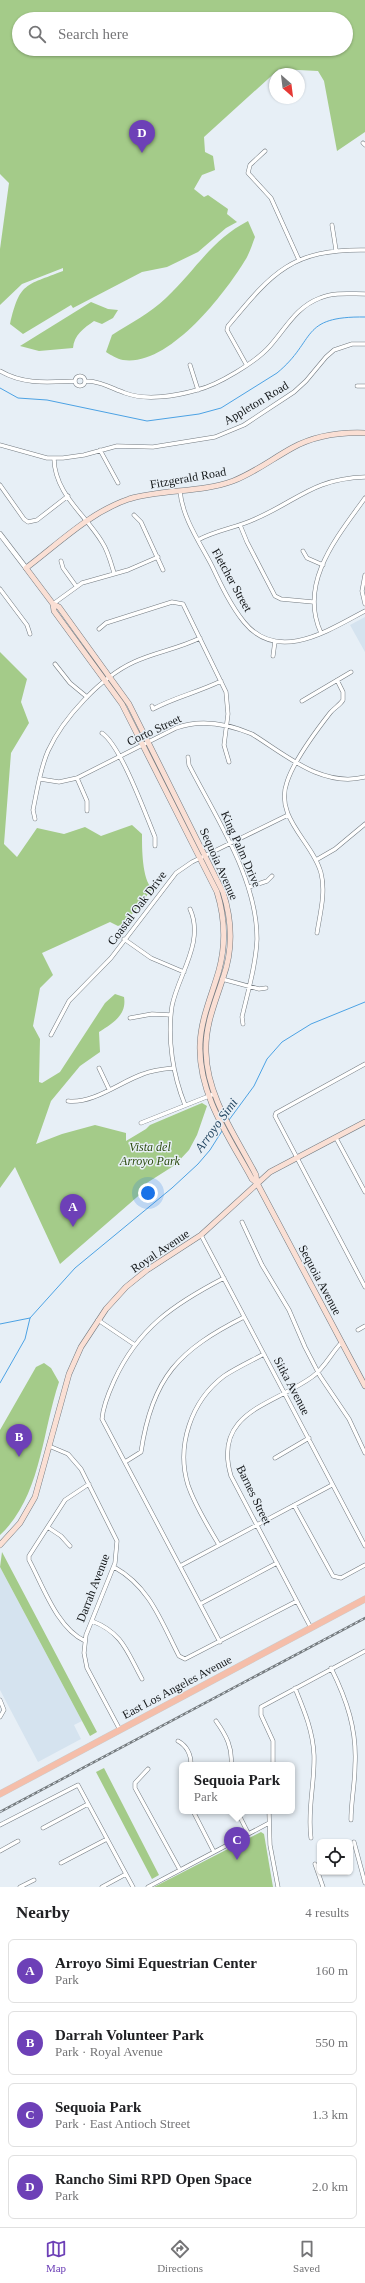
<!DOCTYPE html>
<meta charset="utf-8">
<style>
body{margin:0;font-family:Georgia,serif;background:#f6f6f6;color:#202124}
.controls{position:absolute;right:12px;bottom:12px;display:grid;overflow:hidden;border-radius:6px;box-shadow:0 1px 3px #0004}
.controls button{width:36px;height:36px;display:grid;place-items:center;padding:0;border:0;border-bottom:1px solid #e0e0e0;background:#fff;color:#202124;font:20px sans-serif}
.compass{position:absolute;left:269px;top:68px;width:36px;height:36px;border-radius:50%;background:#fff;box-shadow:0 1px 3px #0004;rotate:152deg}
.you{position:absolute;left:148px;top:1193px;width:14px;height:14px;margin:-10px;border:3px solid #fff;border-radius:50%;background:#1a73e8;box-shadow:0 0 0 6px #1a73e833}
.badge{display:grid;place-items:center;width:26px;height:26px;border-radius:50%;background:#6d40b7;color:#fff;font-size:13px;font-weight:700}
.pin{position:absolute;translate:-50% -33px;filter:drop-shadow(0 1px 2px #0008)}
.pin::after{content:'';position:absolute;top:21px;width:14px;height:12px;background:inherit;clip-path:polygon(0 0,100% 0,50% 100%)}
.popup{position:absolute;left:179px;top:1762px;width:116px;height:52px;box-sizing:border-box;display:grid;place-content:center;border-radius:6px;background:#fff;filter:drop-shadow(0 1px 3px #0005);font-size:13px;white-space:nowrap;color:#757577}
.popup b{font-size:15px;color:#202124}
.popup::after{content:'';position:absolute;left:50%;top:100%;margin-left:-8px;border:8px solid transparent;border-top-color:#fff}
.list{margin:0;padding:0;list-style:none}
h2{display:flex;justify-content:space-between;align-items:center;height:52px;margin:0;padding:0 16px;font-size:17px}
h2 small{font-size:13px;font-weight:400;color:#757577}
.list li{display:grid;grid-template-columns:26px 1fr auto;gap:12px;align-items:center;box-sizing:border-box;height:64px;margin:0 8px 8px;padding:0 8px;border:1px solid #e0e0e0;border-radius:6px}
.list b{display:block;font-size:15px;white-space:nowrap}
.list p{margin:0;font-size:13px;white-space:nowrap;color:#757577}
.list em{font-size:13px;font-style:normal;color:#757577}
.icon{flex:none;width:22px;height:22px;fill:none;stroke:currentColor;stroke-width:2;stroke-linecap:round;stroke-linejoin:round}
.map{position:relative;flex:none;width:365px;height:1887px;overflow:hidden}
.search{position:absolute;background:#fff;box-shadow:0 1px 3px #0004;left:12px;right:12px;top:12px;height:44px;display:flex;align-items:center;gap:10px;box-sizing:border-box;padding:0 14px;border-radius:22px;color:#757577;font-size:15px}
.sheet{height:340px;background:#fff}
nav{display:flex;justify-content:space-around;align-items:center;box-sizing:border-box;height:56px;border-top:1px solid #e0e0e0;background:#fff;font-size:11px;color:#757577}
nav a{display:grid;justify-items:center;gap:2px}
nav .on{color:#6d40b7}
.map>svg:first-child{display:block}
.built{fill:#d5e3ef}
.green{fill:#a4cb89;fill-rule:evenodd}
.lines{fill:none;stroke-linecap:round;stroke-linejoin:round}
.stream{stroke:#4ca2e4;stroke-width:1}
.minor-casing{stroke:#747b81;stroke-width:4.5}
.tertiary-casing{stroke:#747b81;stroke-width:5.5}
.secondary-casing{stroke:#747b81;stroke-width:6}
.primary-casing{stroke:#cbcccc;stroke-width:7}
.minor{stroke:#fff;stroke-width:3.5}
.tertiary{stroke:#fff;stroke-width:4.5}
.secondary{stroke:#fadfd4;stroke-width:5}
.primary{stroke:#f5beaa;stroke-width:6}
.rail-casing{stroke:#757b7f;stroke-width:2.5}
.rail{stroke:#e7eff6;stroke-width:1;stroke-dasharray:3;stroke-linecap:butt}
.labels{text-anchor:middle;dominant-baseline:central;stroke-width:3;stroke-linejoin:round;paint-order:stroke}
.street-label{font-size:12px;fill:#131618;stroke:#e7eff6}
.park-label{font-size:12px;font-style:italic;fill:#2d4c0f;stroke:#e7eff6}
.water-label{font-size:13px;font-style:italic;fill:#1c3f5b;stroke:#e7eff6}
</style>
<div class="map">
<svg width="365" height="1887" viewBox="0 0 365 1887">
<rect width="100%" height="100%" fill="#e7eff6"/>
<path class="built" d="M365,617V652L350,625Z
M0,1567L82,1721L74,1725L81,1739L38,1762L0,1690Z"/>
<path class="green" d="M0,0H365V132L337,151L324,81L318,71L279,69L204,137L205,152L213,156L215,170L202,175L194,189L204,197L208,195L228,209L227,214L237,222L226,228L198,252L167,267L142,272L73,308L71,305L23,334L10,324C20,282 25,286 63,271V268L22,284L0,305V249L9,183L0,174ZM19,19H346V49H19Z
M248,221L255,237C252,245 249,255 244,262C223,296 168,367 123,360C117,359 111,355 106,352L112,335C131,323 150,313 166,298C195,271 211,240 248,221Z
M91,302L108,309L118,310L113,318L102,324L94,321C84,328 74,335 73,348L39,351L20,346Z
M0,652L27,679L21,702L29,723L11,753L4,844L17,857L37,828L64,834L85,827L101,836L132,825L142,834C142,849 142,878 152,889L125,923L118,926L110,922L42,953L53,975L40,988L33,1026L40,1039L39,1082L42,1083L60,1072L105,1003L115,994L124,997C127,1015 113,1023 99,1032L100,1052L80,1066L51,1101L36,1144L62,1134L95,1125L126,1133V1141L146,1129L150,1125L202,1103L207,1106L197,1135L189,1150L175,1165L142,1186L144,1191L60,1264L15,1167L0,1188Z
M44,1363L51,1368L59,1382C42,1432 41,1497 0,1535V1430L36,1367Z
M2,1552L97,1732L90,1736L0,1567Z
M104,1768L159,1875L152,1879L96,1772Z
M261,1832L264,1834L273,1887H154Z"/>
<g class="lines">
<path class="stream" d="M0,388L18,398L47,400L147,421L199,414L221,408L277,373C317,340 299,316 365,317
M229,1120L254,1086L267,1059L282,1042L311,1024L365,1002
M0,1324L30,1318
M0,1383L25,1339L30,1318L75,1268L172,1188L198,1164L210,1150L222,1131"/>
<defs>
<path id="minor" d="M363,143L365,145
M265,151L250,165L248,173L271,198L299,260
M332,225L336,250
M246,364L227,330L228,326C272,273 291,249 365,250
M190,365L198,390
M0,371C24,385 48,382 75,381
M75 381a5 5 0 1 1 10 0a5 5 0 1 1-10 0Z
M85,381C100,381 111,388 125,393C146,401 176,396 197,390C218,385 256,362 270,346C286,328 296,307 320,298C334,292 350,294 365,294
M357,386H365
M0,445L47,458H63L84,455L117,446L153,447L215,437L244,425L294,392L306,381L326,357L334,350L352,344H365
M100,450L118,483
M54,459C55,494 85,514 102,542C108,551 111,563 114,573
M0,485L24,519L28,522L37,520L68,496
M180,491C182,517 200,543 212,566C221,585 231,606 244,622C278,664 329,630 365,611
M134,515L141,522L163,570
M240,525L247,542L275,596L281,599L313,602
M198,540C216,530 236,528 255,519C299,500 312,479 365,477
M303,551L307,558L323,565
M61,561L63,568L76,586
M365,575L362,591L365,604
M0,589L27,625L30,634
M53,604L82,583L128,570L158,557
M99,629L106,623L172,602L183,604L226,692L228,714L224,745L229,762
M321,633C298,583 337,537 365,498
M273,656L275,641
M55,664L70,683L87,697
M302,701L351,672
M152,706L153,709C175,697 199,692 221,681
M102,733C121,746 145,813 155,837V846
M188,757L189,765C216,818 257,878 257,939C256,965 248,991 242,1017L243,1024
M77,778L87,801V811
M40,779L59,782L77,778L176,728C200,719 228,724 252,734C286,755 322,788 365,777
M35,819L33,810C37,791 40,769 48,751C63,718 101,677 134,662C155,652 178,649 200,638
M316,860L335,849L365,824
M249,887L267,881L272,876
M317,933C320,914 326,892 321,873C313,842 274,818 287,782C294,760 316,731 330,713C334,708 340,705 343,700V692L337,680
M124,939L151,958L184,972
M222,979L259,989L266,988
M130,1018L152,1014L171,1015
M51,1035L69,1001L111,958L176,873L192,862L288,815
M365,1064L276,1113L275,1116L365,1287
M99,1068L109,1089
M68,1101C93,1104 120,1082 143,1074C153,1070 163,1069 173,1068
M185,1105C173,1075 167,1039 172,1006C178,975 205,942 190,909
M141,1123L214,1094
M336,1138L365,1192
M242,1222L262,1265L289,1310L305,1347L320,1376L349,1419L365,1453
M201,1235L365,1546
M98,1320L135,1345
M358,1330L365,1326
M49,1446L68,1454L81,1469L117,1541L115,1563L86,1635L84,1653L87,1668L120,1730
M275,1458L309,1438
M125,1462L141,1452C152,1377 179,1350 244,1317
M294,1505L333,1576L341,1578L365,1565
M49,1528L61,1536L70,1546
M219,1545C208,1526 195,1506 188,1485C176,1446 191,1401 224,1376C236,1368 251,1361 264,1354
M180,1566L332,1485
M114,1567C150,1587 161,1621 179,1656L185,1659L297,1601
M200,1604L277,1563
M92,1621C123,1633 127,1652 142,1679
M311,1628L231,1476C212,1412 273,1405 312,1377C325,1368 331,1353 342,1342
M85,1641C57,1628 43,1586 29,1560V1556L65,1500L89,1484
M220,1642L102,1419C103,1406 109,1392 114,1381C138,1328 174,1304 224,1278
M331,1668C347,1700 357,1730 355,1765C355,1784 351,1801 351,1820
M295,1688C304,1710 313,1731 314,1755C315,1783 307,1810 311,1838
M0,1700L4,1710L0,1717
M216,1721C226,1735 233,1748 231,1765
M178,1741C187,1746 191,1754 191,1765
M273,1765V1741L261,1715V1707L365,1651
M148,1769L135,1783V1788L180,1870
M193,1811L214,1852
M237,1811L248,1833
M269,1811L270,1845L278,1887
M0,1825L78,1785L133,1887
M43,1828L88,1804
M354,1842L365,1883
M0,1851L18,1841
M61,1863L107,1839
M315,1864L323,1887
M20,1887L34,1880
M102,1887L126,1874
M148,1887L269,1823"/>
<path id="tertiary" d="M0,534L26,568"/>
<path id="secondary" d="M53,604L59,607L129,704L223,892C232,920 233,950 223,978C215,1003 205,1025 206,1052C207,1097 236,1136 256,1175L257,1183L365,1386
M257,1183L252,1179C229,1137 198,1094 200,1044C201,1018 212,995 219,970C226,944 225,918 217,892L122,704L54,611L53,604L26,568C58,544 90,512 129,499C163,489 200,493 233,481C254,473 272,459 292,448C314,436 340,432 365,433
M0,1545L20,1523L35,1497L69,1374L81,1347L106,1309L126,1287L147,1270L201,1235L270,1172L365,1122"/>
<path id="primary" d="M0,1794L365,1599"/>
</defs>
<use href="#minor" class="minor-casing"/>
<use href="#tertiary" class="tertiary-casing"/>
<use href="#secondary" class="secondary-casing"/>
<use href="#primary" class="primary-casing"/>
<use href="#minor" class="minor"/>
<use href="#tertiary" class="tertiary"/>
<use href="#secondary" class="secondary"/>
<use href="#primary" class="primary"/>
<defs>
<path id="rail" d="M0,1812L365,1618"/>
</defs>
<use href="#rail" class="rail-casing"/>
<use href="#rail" class="rail"/>
</g>
<g class="labels">
<g class="street-label">
<text transform="translate(256 403) rotate(-31)">Appleton Road</text>
<text transform="translate(188 478) rotate(-10)">Fitzgerald Road</text>
<text transform="translate(232 580) rotate(61)">Fletcher Street</text>
<text transform="translate(154 730) rotate(-25)">Corto Street</text>
<text transform="translate(241 849) rotate(66)">King Palm Drive</text>
<text transform="translate(219 864) rotate(66)">Sequoia Avenue</text>
<text transform="translate(137 908) rotate(-53)">Coastal Oak Drive</text>
<text transform="translate(160 1251) rotate(-34)">Royal Avenue</text>
<text transform="translate(320 1280) rotate(62)">Sequoia Avenue</text>
<text transform="translate(292 1386) rotate(62)">Sitka Avenue</text>
<text transform="translate(254 1495) rotate(64)">Barnes Street</text>
<text transform="translate(93 1588) rotate(-69)">Darrah Avenue</text>
<text transform="translate(177 1687) rotate(-28)">East Los Angeles Avenue</text>
</g>
<g class="park-label">
<text x="150" y="1147">Vista del<tspan x="150" dy="14">Arroyo Park</tspan></text>
</g>
<g class="water-label">
<text transform="translate(216 1125) rotate(-54)">Arroyo Simi</text>
</g>
</g>
</svg>
<div class="controls">
<button><svg class="icon" aria-label="locate" viewBox="0 0 24 24"><circle cx="12" cy="12" r="6"/><path d="M12 2v4M12 18v4M2 12h4M18 12h4"/></svg></button>
</div>
<svg class="compass" viewBox="-18 -18 36 36"><path d="M0-13l5 13h-10z" fill="#e53935"/><path d="M0 13l5-13h-10z" fill="#757577"/></svg>
<div class="you"></div>
<div class="pin badge" style="left:73px;top:1227px">A</div>
<div class="pin badge" style="left:19px;top:1457px">B</div>
<div class="pin badge" style="left:237px;top:1860px">C</div>
<div class="popup"><b>Sequoia Park</b>Park</div>
<div class="pin badge" style="left:142px;top:153px">D</div>
<div class="search"><svg class="icon" aria-label="search" viewBox="0 0 24 24"><circle cx="10" cy="10" r="6"/><path d="M15 15l6 6"/></svg>Search here</div>
</div>
<section class="sheet">
<h2>Nearby<small>4 results</small></h2>
<ul class="list">
<li><span class="badge">A</span><div><b>Arroyo Simi Equestrian Center</b><p>Park</p></div><em>160 m</em></li>
<li><span class="badge">B</span><div><b>Darrah Volunteer Park</b><p>Park · Royal Avenue</p></div><em>550 m</em></li>
<li><span class="badge">C</span><div><b>Sequoia Park</b><p>Park · East Antioch Street</p></div><em>1.3 km</em></li>
<li><span class="badge">D</span><div><b>Rancho Simi RPD Open Space</b><p>Park</p></div><em>2.0 km</em></li>
</ul>
</section>
<nav>
<a class="on"><svg class="icon" aria-label="map" viewBox="0 0 24 24"><path d="M3 6l6-2 6 2 6-2v14l-6 2-6-2-6 2zM9 4v14M15 6v14"/></svg>Map</a>
<a><svg class="icon" aria-label="directions" viewBox="0 0 24 24"><path d="M12 3l9 9-9 9-9-9zM9 14v-3h6M13 9l2 2-2 2"/></svg>Directions</a>
<a><svg class="icon" aria-label="saved" viewBox="0 0 24 24"><path d="M7 4h10v16l-5-4-5 4z"/></svg>Saved</a>
</nav>
